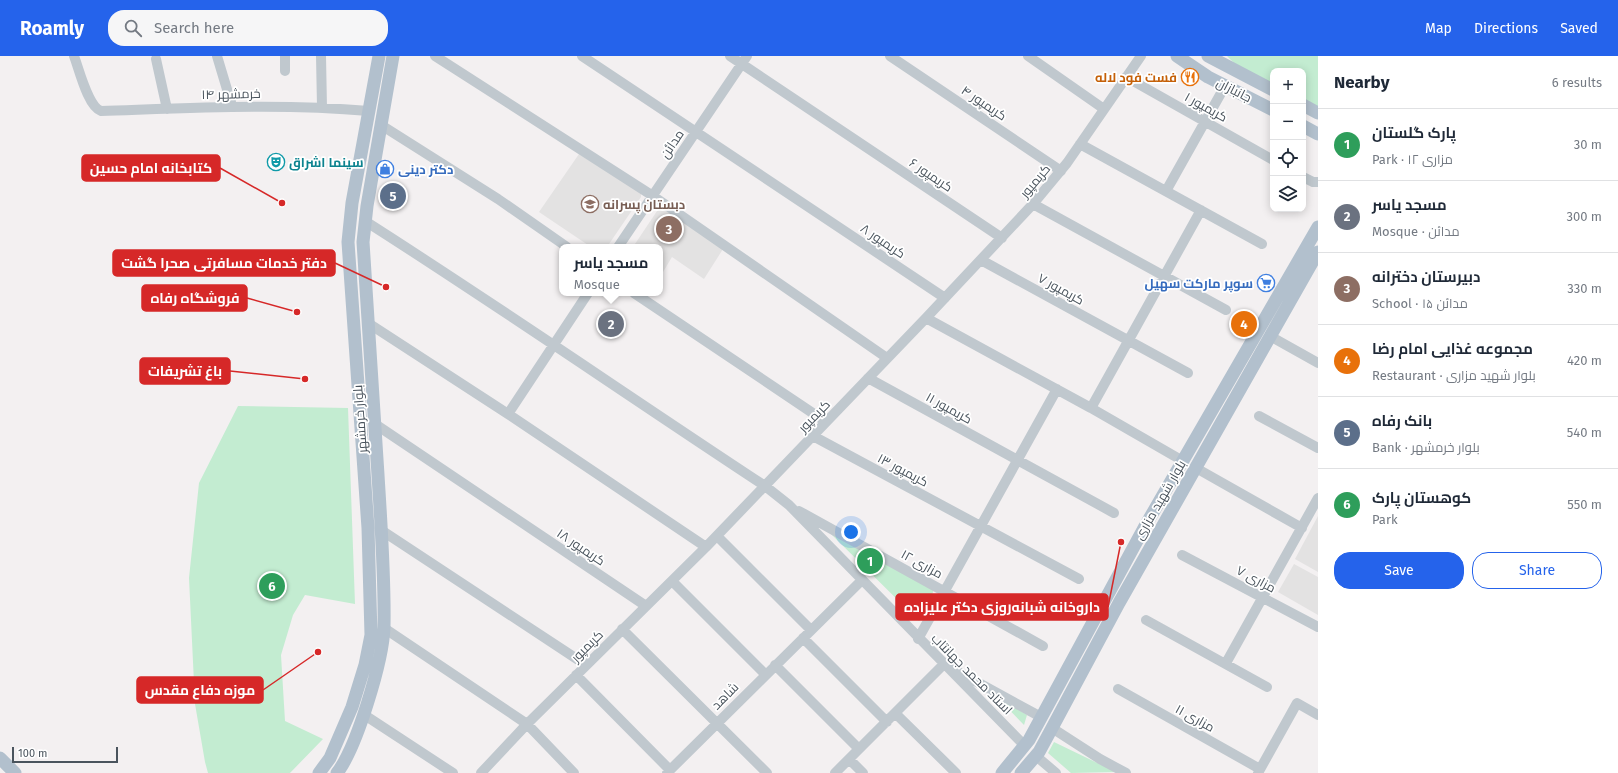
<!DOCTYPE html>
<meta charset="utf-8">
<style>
body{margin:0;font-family:"Fira Sans",Cairo,sans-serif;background:#f6f6f7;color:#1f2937}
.controls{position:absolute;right:12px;top:12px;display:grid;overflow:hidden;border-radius:8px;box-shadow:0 2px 10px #0003}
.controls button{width:36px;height:36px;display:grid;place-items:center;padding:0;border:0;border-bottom:1px solid #e0e1e3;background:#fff;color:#1f2937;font:20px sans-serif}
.scale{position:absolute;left:12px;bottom:10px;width:106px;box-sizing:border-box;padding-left:4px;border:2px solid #4a545d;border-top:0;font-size:11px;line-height:14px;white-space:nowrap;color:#4a545d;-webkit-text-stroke:3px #fff;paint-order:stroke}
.you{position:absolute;left:851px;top:476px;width:14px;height:14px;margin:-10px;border:3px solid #fff;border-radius:50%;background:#1a73e8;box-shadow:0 0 0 6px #1a73e833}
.badge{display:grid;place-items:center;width:26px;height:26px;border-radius:50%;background:#2563eb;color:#fff;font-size:13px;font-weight:700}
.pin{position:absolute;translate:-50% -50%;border:2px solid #fff;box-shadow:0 1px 4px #0006}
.popup{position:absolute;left:559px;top:188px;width:104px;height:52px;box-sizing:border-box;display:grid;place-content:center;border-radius:8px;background:#fff;filter:drop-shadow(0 1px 3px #0005);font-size:13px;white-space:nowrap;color:#747a83}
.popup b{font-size:15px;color:#1f2937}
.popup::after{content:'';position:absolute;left:50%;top:100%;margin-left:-8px;border:8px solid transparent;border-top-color:#fff}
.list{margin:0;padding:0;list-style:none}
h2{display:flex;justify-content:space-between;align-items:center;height:52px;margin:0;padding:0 16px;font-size:17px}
h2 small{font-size:13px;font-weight:400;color:#747a83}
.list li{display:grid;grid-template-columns:26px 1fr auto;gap:12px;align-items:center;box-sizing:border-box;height:72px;padding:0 16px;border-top:1px solid #e0e1e3}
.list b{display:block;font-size:15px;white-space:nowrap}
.list p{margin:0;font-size:13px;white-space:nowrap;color:#747a83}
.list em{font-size:13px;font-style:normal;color:#747a83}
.actions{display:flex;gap:8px;padding:12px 16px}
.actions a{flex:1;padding:9px 0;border:1px solid #2563eb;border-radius:16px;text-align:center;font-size:14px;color:#2563eb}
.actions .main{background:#2563eb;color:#fff}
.icon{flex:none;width:22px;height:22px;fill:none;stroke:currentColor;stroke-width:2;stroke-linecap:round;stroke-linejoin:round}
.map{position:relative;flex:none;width:1318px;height:717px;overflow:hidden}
header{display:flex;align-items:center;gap:24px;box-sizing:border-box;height:56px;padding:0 20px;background:#2563eb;color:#fff}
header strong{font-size:19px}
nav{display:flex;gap:22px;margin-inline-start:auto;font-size:14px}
.search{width:280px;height:36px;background:#f6f6f7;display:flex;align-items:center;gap:10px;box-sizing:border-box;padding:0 14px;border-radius:16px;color:#747a83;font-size:15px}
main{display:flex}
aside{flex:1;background:#fff}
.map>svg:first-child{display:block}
.education{fill:#e3e2e2}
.green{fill:#c3ecd1}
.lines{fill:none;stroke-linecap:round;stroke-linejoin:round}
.minor{stroke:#c0c8ce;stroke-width:10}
.major{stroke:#b2c0cd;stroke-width:13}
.labels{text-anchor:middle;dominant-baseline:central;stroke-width:3.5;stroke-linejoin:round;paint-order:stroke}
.food-label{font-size:13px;font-weight:bold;fill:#c56008;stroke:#fff;text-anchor:end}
.street-label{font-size:13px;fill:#4a545d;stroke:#fff}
.culture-label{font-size:13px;font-weight:bold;fill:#0d838f;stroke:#fff;text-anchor:start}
.shop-label{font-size:13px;font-weight:bold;fill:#366cbe;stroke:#fff;text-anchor:start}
.education-label{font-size:13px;font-weight:bold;fill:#785e54;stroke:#fff;text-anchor:start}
.leader{fill:none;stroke:#d62828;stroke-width:1.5}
.callout-dot{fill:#d62828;stroke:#fff;stroke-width:1.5}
.callout{fill:#d62828;stroke:#d62828;stroke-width:1.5}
.callout-label{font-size:14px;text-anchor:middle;font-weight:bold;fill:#fff}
</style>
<header>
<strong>Roamly</strong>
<div class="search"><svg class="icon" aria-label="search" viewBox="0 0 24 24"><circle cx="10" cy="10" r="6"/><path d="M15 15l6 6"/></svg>Search here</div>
<nav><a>Map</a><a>Directions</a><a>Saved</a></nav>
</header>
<main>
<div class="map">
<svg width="1318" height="717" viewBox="0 0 1318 717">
<rect width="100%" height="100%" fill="#f3f0f1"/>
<path class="education" d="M579,98L641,137V141L607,191H591L539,156Z
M659,152H662L723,193L704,223L672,201L660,221V191H633Z
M1318,460V516L1295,503Z
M1294,508L1318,521V559L1278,536Z"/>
<path class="green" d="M1227,0H1318V51L1303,43V15H1273V28L1236,9Z
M238,350L348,352L355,548L305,539L293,559L281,599L285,665L323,683L290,717H208L205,706L195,648L189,522L199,427Z
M831,478L935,532L919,565Z
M993,637L1027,659L1024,669Z
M1054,686L1116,716L1071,717L1048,697Z"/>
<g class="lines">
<path class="minor" d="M74,0C79,13 88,51 101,55C191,52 280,47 369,55
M217,0L232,50
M285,0V15
M321,0L322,51
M435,0L653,140L887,302
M582,0L945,242
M730,0L1002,182
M890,0L1061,115
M1028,0L1104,53
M156,3L167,53
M1126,21L1273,104
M381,69L498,143L567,191
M1080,88L1262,188
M1303,121L1313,126H1318
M1166,135L1225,30
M1033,148L1226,254
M365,165C500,251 631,342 765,430L789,449L1025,690
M618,191L747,0
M981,204L1188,317
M634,237L826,366
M926,262L1091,352L1183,405
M368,267L508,358L706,491
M1270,280L1318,307
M868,322L1114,457
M1091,352L1201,154
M508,358L588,237
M1259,360L1318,392
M375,368L646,550
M813,380L1079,523
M1196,412L1302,472
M799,455L1043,590
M381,474L586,609
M717,480L811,574
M1182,499L1318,571
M672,525L766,619
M1146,564L1267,631
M384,572L527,668L574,717
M622,573L767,717
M803,582L887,666
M918,583L1057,333
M1226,607L1318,442
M775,609L859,693
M576,619L670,714
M1118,633L1260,713
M895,657L956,717
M363,658L453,717
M1052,672L1100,703L1126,717
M1036,700L1056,717
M849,703L863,717
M481,717L527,668L706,491L926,262L1033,148L1067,107L1141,0
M667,717L862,524
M835,717L944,608L1041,661
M1258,717L1297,647L1318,659"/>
<path class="major" d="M1177,0L1208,21L1273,54
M1208,0L1273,34
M1303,49L1318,57
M1303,70L1318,78
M0,702L15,717
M319,717L330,702L352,651L365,609L371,579L368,472L348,186L352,147L379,0
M337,717C357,691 383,604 384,571C385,521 381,469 378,419C373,342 368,264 363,186L367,150L393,0
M1002,717L1029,684L1144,472L1318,171
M1021,717L1039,696L1052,672L1119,547L1318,196"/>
</g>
<defs>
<symbol id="restaurant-ring" viewBox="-11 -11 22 22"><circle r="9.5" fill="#fff" stroke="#e8710a" stroke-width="1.5"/><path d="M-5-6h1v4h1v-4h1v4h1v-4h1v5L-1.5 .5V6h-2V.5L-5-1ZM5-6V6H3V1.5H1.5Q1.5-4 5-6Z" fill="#e8710a"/></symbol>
<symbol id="theatre-ring" viewBox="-11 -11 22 22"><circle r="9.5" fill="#fff" stroke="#0f9aa8" stroke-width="1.5"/><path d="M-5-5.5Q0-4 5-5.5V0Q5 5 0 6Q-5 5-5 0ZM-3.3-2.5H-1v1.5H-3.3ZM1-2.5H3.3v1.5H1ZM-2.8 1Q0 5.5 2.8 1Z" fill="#0f9aa8"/></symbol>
<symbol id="shop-ring" viewBox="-11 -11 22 22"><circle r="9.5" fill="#fff" stroke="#3f7fe0" stroke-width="1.5"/><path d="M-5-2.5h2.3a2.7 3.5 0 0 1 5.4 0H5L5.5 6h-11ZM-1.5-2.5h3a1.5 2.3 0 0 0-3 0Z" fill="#3f7fe0"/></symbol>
<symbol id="school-ring" viewBox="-11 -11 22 22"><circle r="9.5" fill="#fff" stroke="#8d6e63" stroke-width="1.5"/><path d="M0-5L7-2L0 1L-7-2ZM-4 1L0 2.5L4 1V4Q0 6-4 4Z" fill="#8d6e63"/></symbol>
<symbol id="supermarket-ring" viewBox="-11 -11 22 22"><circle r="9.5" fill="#fff" stroke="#3f7fe0" stroke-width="1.5"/><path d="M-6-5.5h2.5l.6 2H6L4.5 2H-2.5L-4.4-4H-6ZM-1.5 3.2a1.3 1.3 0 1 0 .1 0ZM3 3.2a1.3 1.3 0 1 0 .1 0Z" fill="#3f7fe0"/></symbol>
</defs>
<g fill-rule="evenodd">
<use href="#restaurant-ring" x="1180" y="11" width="20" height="20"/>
<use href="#theatre-ring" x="266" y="96" width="20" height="20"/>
<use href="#shop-ring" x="375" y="103" width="20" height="20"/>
<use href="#school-ring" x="580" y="138" width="20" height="20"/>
<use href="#supermarket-ring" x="1256" y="217" width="20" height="20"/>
</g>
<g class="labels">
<g class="food-label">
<text x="1177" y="21">فست فود لاله</text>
</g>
<g class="street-label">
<text transform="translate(1234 34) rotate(27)">جانبازان</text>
<text transform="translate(231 38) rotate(-1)">خرمشهر ۱۴</text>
<text transform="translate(984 47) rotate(34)">کریمپور ۴</text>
<text transform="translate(1206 51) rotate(29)">کریمپور ۱</text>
<text transform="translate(672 88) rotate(-56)">مدائن</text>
<text transform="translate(931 119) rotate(34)">کریمپور ۶</text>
<text transform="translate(1035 125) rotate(-50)">کریمپور</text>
<text transform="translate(883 185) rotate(34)">کریمپور ۸</text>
<text transform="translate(1061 233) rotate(29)">کریمپور ۷</text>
<text transform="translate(949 352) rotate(29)">کریمپور ۱۱</text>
<text transform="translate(814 360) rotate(-46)">کریمپور</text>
<text transform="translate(360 363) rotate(-94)">بلوار خرمشهر</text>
<text transform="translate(903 414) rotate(28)">کریمپور ۱۳</text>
<text transform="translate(1160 444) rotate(-60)">بلوار شهید مزاری</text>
<text transform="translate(581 491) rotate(34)">کریمپور ۱۸</text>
<text transform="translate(922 508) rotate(29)">مزاری ۱۲</text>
<text transform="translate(1256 523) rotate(28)">مزاری ۷</text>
<text transform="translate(587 590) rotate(-45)">کریمپور</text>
<text transform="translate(972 618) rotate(45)">استاد محمد جهانتاب</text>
<text transform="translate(725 640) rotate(-45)">شاهد</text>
<text transform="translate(1195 662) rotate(29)">مزاری ۱۱</text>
</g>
<g class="culture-label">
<text x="289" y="106">سینما اشراق</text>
</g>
<g class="shop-label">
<text x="398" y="113">دکتر دینی</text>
<text x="1253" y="227" text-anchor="end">سوپر مارکت سهیل</text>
</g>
<g class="education-label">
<text x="603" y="148">دبستان پسرانه</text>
</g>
</g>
<path class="leader" d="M282 147L220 112M386 231L335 207M297 256L247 242M305 323L230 315M1121 486L1108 551M318 596L263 634"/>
<g class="callout-dot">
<circle cx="282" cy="147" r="4"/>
<circle cx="386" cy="231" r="4"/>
<circle cx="297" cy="256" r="4"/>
<circle cx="305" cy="323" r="4"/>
<circle cx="1121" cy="486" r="4"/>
<circle cx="318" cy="596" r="4"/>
</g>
<g class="callout">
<rect x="82" y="99" width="138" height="26" rx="4"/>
<rect x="113" y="194" width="222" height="26" rx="4"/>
<rect x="142" y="229" width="105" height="26" rx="4"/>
<rect x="140" y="302" width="90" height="26" rx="4"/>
<rect x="896" y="538" width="212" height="26" rx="4"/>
<rect x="137" y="621" width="126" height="26" rx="4"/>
</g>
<g class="callout-label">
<text x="151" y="117">کتابخانه امام حسین</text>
<text x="224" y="212">دفتر خدمات مسافرتی صحرا گشت</text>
<text x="195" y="247">فروشگاه رفاه</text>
<text x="185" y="320">باغ تشریفات</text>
<text x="1002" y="556">داروخانه شبانه‌روزی دکتر علیزاده</text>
<text x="200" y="639">موزه دفاع مقدس</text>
</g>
</svg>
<div class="controls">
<button>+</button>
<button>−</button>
<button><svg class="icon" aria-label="locate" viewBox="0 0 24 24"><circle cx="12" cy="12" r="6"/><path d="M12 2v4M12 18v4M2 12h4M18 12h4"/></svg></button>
<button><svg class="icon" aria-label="layers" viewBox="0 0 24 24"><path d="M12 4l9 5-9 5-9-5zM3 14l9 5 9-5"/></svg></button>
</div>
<div class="scale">100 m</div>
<div class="you"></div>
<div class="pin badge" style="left:870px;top:505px;background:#2e9e5b">1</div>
<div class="pin badge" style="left:611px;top:268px;background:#6b7280">2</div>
<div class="popup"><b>مسجد یاسر</b>Mosque</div>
<div class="pin badge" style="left:669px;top:173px;background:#8d6e63">3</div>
<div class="pin badge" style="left:1244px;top:268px;background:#e8710a">4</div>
<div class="pin badge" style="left:393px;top:140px;background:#5c6f8a">5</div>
<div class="pin badge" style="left:272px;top:530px;background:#2e9e5b">6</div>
</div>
<aside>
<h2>Nearby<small>6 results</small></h2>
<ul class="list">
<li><span class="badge" style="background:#2e9e5b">1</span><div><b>پارک گلستان</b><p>Park · مزاری ۱۲</p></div><em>30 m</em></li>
<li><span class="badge" style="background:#6b7280">2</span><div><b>مسجد یاسر</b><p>Mosque · مدائن</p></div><em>300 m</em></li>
<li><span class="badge" style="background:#8d6e63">3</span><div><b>دبیرستان دخترانه</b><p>School · مدائن ۱۵</p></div><em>330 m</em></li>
<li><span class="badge" style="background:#e8710a">4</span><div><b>مجموعه غذایی امام رضا</b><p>Restaurant · بلوار شهید مزاری</p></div><em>420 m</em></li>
<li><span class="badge" style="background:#5c6f8a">5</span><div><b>بانک رفاه</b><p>Bank · بلوار خرمشهر</p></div><em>540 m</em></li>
<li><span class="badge" style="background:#2e9e5b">6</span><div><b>کوهستان پارک</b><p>Park</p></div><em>550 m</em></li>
</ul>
<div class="actions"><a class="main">Save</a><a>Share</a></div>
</aside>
</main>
